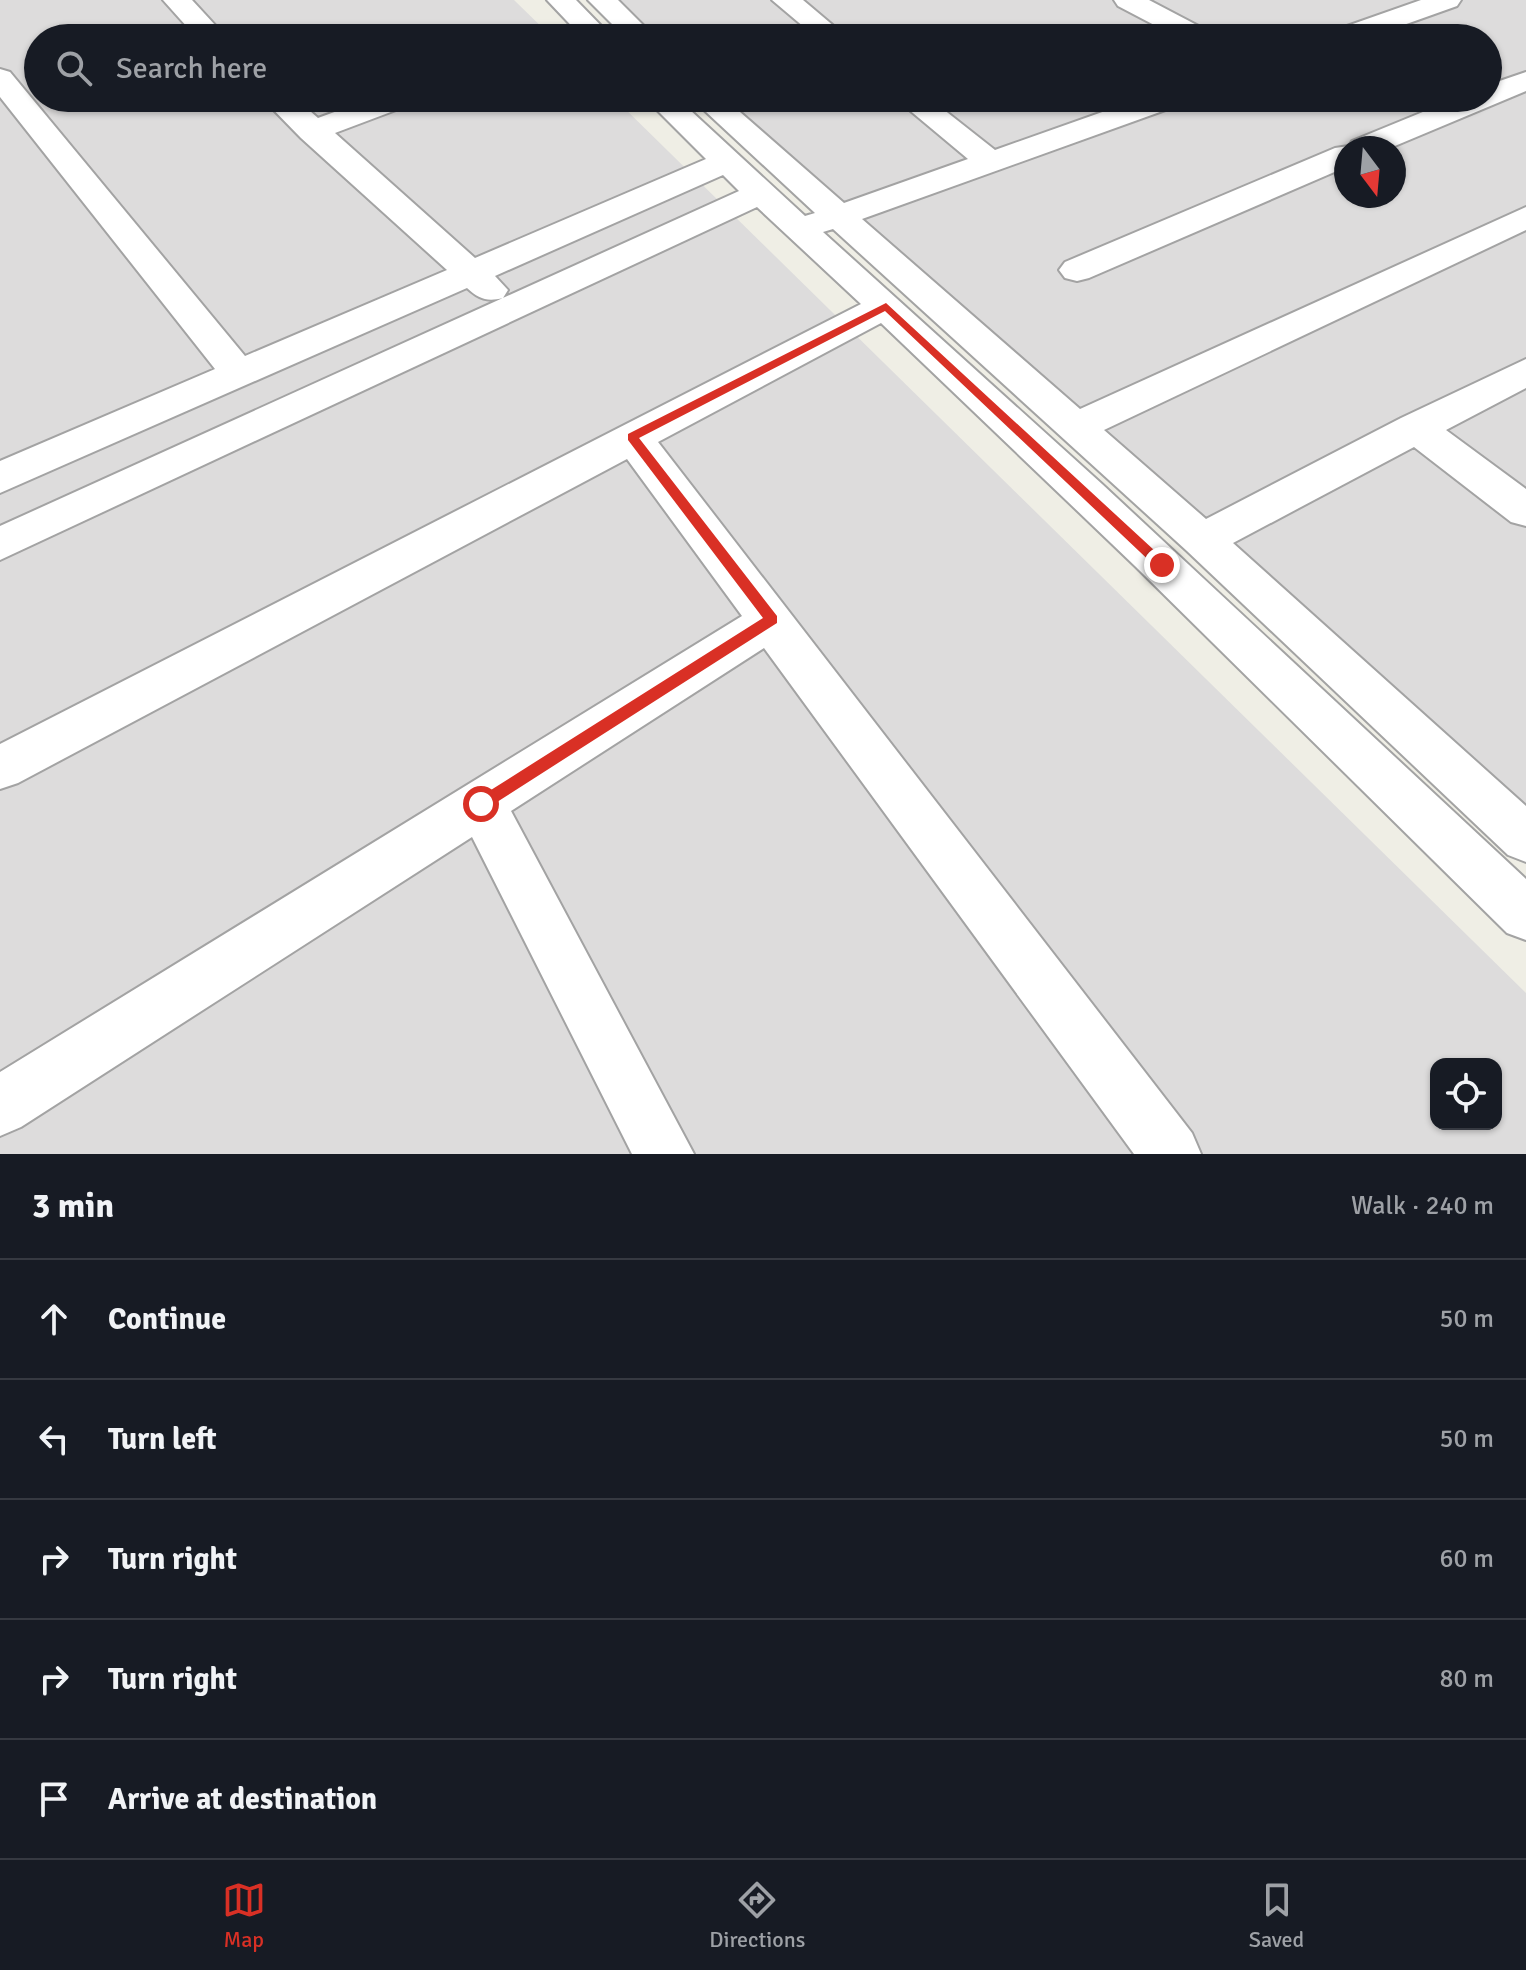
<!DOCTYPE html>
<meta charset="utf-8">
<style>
body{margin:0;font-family:Signika,sans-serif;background:#20242c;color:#f1f3f6}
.controls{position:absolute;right:24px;bottom:24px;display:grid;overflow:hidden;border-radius:16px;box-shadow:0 2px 6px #0004}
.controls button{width:72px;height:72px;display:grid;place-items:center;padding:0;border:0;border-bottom:2px solid #363941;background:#171b24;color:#f1f3f6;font:40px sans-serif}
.compass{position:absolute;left:1334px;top:136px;width:72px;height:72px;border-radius:50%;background:#171b24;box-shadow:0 2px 6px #0004;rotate:164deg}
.stop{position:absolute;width:24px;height:24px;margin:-18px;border:6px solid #d93025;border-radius:50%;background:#fff}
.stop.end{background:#d93025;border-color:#fff;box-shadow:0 2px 8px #0008}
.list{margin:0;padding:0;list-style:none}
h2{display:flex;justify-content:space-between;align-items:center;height:104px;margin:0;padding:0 32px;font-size:34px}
h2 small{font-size:26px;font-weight:400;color:#9ea1a6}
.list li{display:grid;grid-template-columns:52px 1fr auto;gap:24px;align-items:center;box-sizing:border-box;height:120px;padding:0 32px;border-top:2px solid #363941}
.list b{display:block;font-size:30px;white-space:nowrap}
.list em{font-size:26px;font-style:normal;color:#9ea1a6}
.icon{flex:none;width:44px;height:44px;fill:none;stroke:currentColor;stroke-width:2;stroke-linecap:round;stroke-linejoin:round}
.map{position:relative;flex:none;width:1526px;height:1154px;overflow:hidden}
.search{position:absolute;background:#171b24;box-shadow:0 2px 6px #0004;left:24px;right:24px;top:24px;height:88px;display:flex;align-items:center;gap:20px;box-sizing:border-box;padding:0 28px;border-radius:44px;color:#9ea1a6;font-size:30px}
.sheet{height:704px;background:#171b24}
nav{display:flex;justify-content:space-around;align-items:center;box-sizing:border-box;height:112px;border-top:2px solid #363941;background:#171b24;font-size:22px;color:#9ea1a6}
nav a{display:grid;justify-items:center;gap:4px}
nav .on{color:#d93025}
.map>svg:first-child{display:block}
.residential{fill:#dddcdc;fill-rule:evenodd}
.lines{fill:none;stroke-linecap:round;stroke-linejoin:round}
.minor-casing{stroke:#a3a3a3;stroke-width:4}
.minor{fill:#fff;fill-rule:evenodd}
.route{fill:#d93025}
</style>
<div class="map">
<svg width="1526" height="1154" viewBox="0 0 1526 1154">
<rect width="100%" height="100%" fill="#efeee5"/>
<path class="residential" d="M0,0H514L553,38H38V98H614L1526,993V1154H0ZM1436,1064H1496V1124H1436Z
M599,0H1526V848L706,98H1488V38H640ZM1346,148H1394V196H1346Z"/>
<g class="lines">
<defs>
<path id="minor" d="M163,0H192L227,38H197Z
M547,0H576L613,38H583Z
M588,0H618L656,38H626Z
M772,0H803L848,38H817Z
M1114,0H1149L1210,32L1214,38H1179L1118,6Z
M1421,0H1461L1457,6L1367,38H1326L1330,32Z
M0,69L10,72L245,356L447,270L301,138L262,98H295L318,118L373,98H416L412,104L335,133L475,258L706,159L645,98H677L805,216L815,213L691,98H724L844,203L968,159L895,98H929L995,150L1142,98H1186L1182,104L862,219L1080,409L1526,207V230L1104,430L1206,519L1401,418L1526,359V388L1446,430L1526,489V526L1511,522L1414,447L1233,543L1526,806V862L1508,855L1187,551L833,229L823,232L1102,484L1526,879V940L1507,933L1135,566L881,323L658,442L1192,1133L1201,1154H1134L764,648L511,811L694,1154H632L472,837L21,1127L0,1136V1072L742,616L627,459L18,783L0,789V744L861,304L757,207L0,560V526L739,191L723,175L495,276L508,290L503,298C487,302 479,299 467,288L0,493V461L215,369L0,97Z
M1526,72V91L1390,148H1346V167L1089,278L1077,281L1065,278L1059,270L1065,262L1335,148L1349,146L1352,141L1457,98H1488V85Z"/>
</defs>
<use href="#minor" class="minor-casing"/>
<use href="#minor" class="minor"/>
</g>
<path class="route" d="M886,303L1167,562V569H1158L885,311L639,438L777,616V623L486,809H475V800L763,618L628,440V434Z"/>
</svg>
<div class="controls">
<button><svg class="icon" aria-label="locate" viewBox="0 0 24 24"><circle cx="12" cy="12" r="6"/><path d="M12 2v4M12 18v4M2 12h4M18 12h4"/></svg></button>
</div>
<svg class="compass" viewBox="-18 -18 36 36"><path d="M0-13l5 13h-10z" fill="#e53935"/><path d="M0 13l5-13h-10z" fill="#9ea1a6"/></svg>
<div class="stop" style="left:481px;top:804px"></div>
<div class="stop end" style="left:1162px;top:565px"></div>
<div class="search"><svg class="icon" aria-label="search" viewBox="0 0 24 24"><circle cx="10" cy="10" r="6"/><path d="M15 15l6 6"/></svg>Search here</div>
</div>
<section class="sheet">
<h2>3 min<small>Walk · 240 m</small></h2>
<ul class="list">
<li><svg class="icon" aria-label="ahead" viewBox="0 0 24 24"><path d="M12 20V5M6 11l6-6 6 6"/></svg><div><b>Continue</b></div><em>50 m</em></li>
<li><svg class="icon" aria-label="left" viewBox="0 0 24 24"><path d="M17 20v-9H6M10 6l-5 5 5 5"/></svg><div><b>Turn left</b></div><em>50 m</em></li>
<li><svg class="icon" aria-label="right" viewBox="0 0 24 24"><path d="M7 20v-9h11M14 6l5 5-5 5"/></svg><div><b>Turn right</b></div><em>60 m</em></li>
<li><svg class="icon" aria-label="right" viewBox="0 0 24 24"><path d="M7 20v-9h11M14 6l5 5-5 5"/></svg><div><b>Turn right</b></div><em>80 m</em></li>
<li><svg class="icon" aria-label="arrive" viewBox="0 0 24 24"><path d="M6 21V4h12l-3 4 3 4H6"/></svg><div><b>Arrive at destination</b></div></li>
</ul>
</section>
<nav>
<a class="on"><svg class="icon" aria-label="map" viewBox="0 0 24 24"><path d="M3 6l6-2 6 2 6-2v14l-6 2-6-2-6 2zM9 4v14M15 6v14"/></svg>Map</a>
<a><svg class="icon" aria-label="directions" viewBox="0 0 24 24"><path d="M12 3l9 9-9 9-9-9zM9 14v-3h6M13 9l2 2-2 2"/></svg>Directions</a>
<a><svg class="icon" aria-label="saved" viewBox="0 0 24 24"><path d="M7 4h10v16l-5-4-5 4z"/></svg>Saved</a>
</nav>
